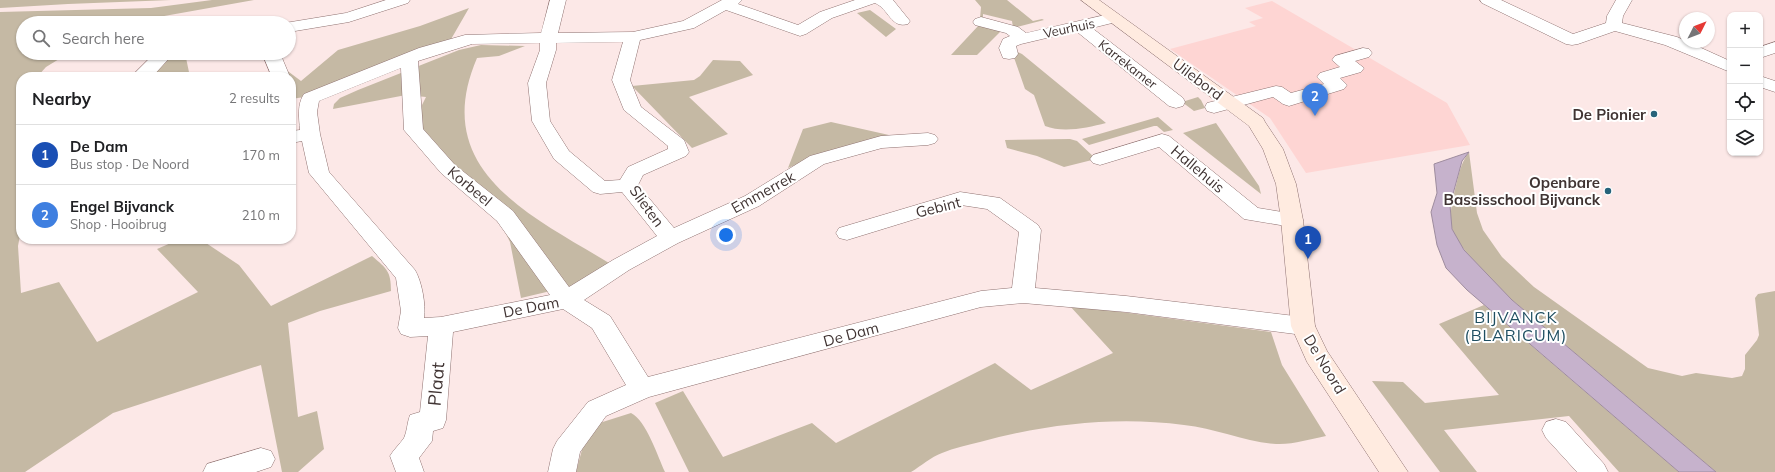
<!DOCTYPE html>
<meta charset="utf-8">
<style>
body{margin:0;font-family:Mulish,sans-serif;background:#f6f6f6;color:#202124}
.controls{position:absolute;right:12px;top:12px;display:grid;overflow:hidden;border-radius:8px;box-shadow:0 1px 3px #0004}
.controls button{width:36px;height:36px;display:grid;place-items:center;padding:0;border:0;border-bottom:1px solid #e0e0e0;background:#fff;color:#202124;font:20px sans-serif}
.compass{position:absolute;left:1679px;top:12px;width:36px;height:36px;border-radius:50%;background:#fff;box-shadow:0 1px 3px #0004;rotate:48deg}
.you{position:absolute;left:726px;top:235px;width:14px;height:14px;margin:-10px;border:3px solid #fff;border-radius:50%;background:#1a73e8;box-shadow:0 0 0 6px #1a73e833}
.badge{display:grid;place-items:center;width:26px;height:26px;border-radius:50%;background:#d93025;color:#fff;font-size:13px;font-weight:700}
.pin{position:absolute;translate:-50% -33px;filter:drop-shadow(0 1px 2px #0008)}
.pin::after{content:'';position:absolute;top:21px;width:14px;height:12px;background:inherit;clip-path:polygon(0 0,100% 0,50% 100%)}
.list{margin:0;padding:0;list-style:none}
h2{display:flex;justify-content:space-between;align-items:center;height:52px;margin:0;padding:0 16px;font-size:17px}
h2 small{font-size:13px;font-weight:400;color:#757577}
.list li{display:grid;grid-template-columns:26px 1fr auto;gap:12px;align-items:center;box-sizing:border-box;height:60px;padding:0 16px;border-top:1px solid #e0e0e0}
.list b{display:block;font-size:15px;white-space:nowrap}
.list p{margin:0;font-size:13px;white-space:nowrap;color:#757577}
.list em{font-size:13px;font-style:normal;color:#757577}
.icon{flex:none;width:22px;height:22px;fill:none;stroke:currentColor;stroke-width:2;stroke-linecap:round;stroke-linejoin:round}
.map{position:relative;flex:none;width:1775px;height:472px;overflow:hidden}
.search{position:absolute;background:#fff;box-shadow:0 1px 3px #0004;left:16px;top:16px;width:280px;height:44px;display:flex;align-items:center;gap:10px;box-sizing:border-box;padding:0 14px;border-radius:22px;color:#757577;font-size:15px}
.panel{position:absolute;background:#fff;box-shadow:0 1px 3px #0004;left:16px;top:72px;width:280px;height:172px;border-radius:16px}
.map>svg:first-child{display:block}
.built{fill:#fed5d3}
.green{fill:#c5b9a4}
.water{fill:#c6b2cc;stroke:#9e8c9e}
.lines{fill:none;stroke-linecap:round;stroke-linejoin:round}
.street-casing{stroke:#8f7271;stroke-width:1}
.secondary-casing{stroke:#8f7271;stroke-width:1}
.street{fill:#fff;fill-rule:evenodd}
.secondary{fill:#ffebe0;fill-rule:evenodd}
.poi-dot{fill:#26637a;stroke:#fff;stroke-width:1.5}
.labels{text-anchor:middle;dominant-baseline:central;stroke-width:4;stroke-linejoin:round;paint-order:stroke}
.far-street-label{font-size:13px;fill:#403433;stroke:#fff}
.street-label{font-size:15px;fill:#403433;stroke:#fff}
.poi-label{font-size:15px;font-weight:bold;fill:#403433;stroke:#fff;text-anchor:end}
.neighbourhood-label{font-size:16px;letter-spacing:1px;fill:#1e4e61;stroke:#fff}
.near-street-label{font-size:18px;fill:#403433;stroke:#fff}
</style>
<div class="map">
<svg width="1775" height="472" viewBox="0 0 1775 472">
<rect width="100%" height="100%" fill="#fce8e7"/>
<path class="built" d="M1272,1L1447,103L1470,145L1306,173L1270,118L1170,49L1256,26L1249,22L1263,18L1245,8Z"/>
<path class="green" d="M0,0H171L68,4L0,8Z
M212,0H254L153,18L134,23H23V53H69L46,67L37,77H21V230L18,246L21,293L59,282L97,342L198,292L157,249L180,239H200L239,265L271,306L372,256C387,269 391,271 391,291L320,311L288,323L298,417L317,411L324,449L298,472H282L261,365L113,413L25,472H0V12L151,8Z
M975,0H1007L1033,21L1042,19L1044,20L1013,28L1012,21L983,14V20L980,19L981,7Z
M469,8L450,41L318,95L291,99V77H272L274,72L285,69L301,81L338,50L420,26Z
M870,10L896,29L886,37L857,13Z
M979,25L1001,31L977,55H951Z
M481,45L525,46L499,56L477,58C429,170 530,215 609,263L576,285L521,298L510,242L502,226L419,136L418,113L426,97L406,95L333,109L334,104L340,98L358,90L459,50Z
M1011,49L1022,54L1106,123C1087,128 1063,133 1045,126L1034,95L1025,89Z
M178,53H185L190,77H154L152,65Z
M713,60L740,61L753,75L689,97L728,134L692,148L632,86L694,80L700,76Z
M1198,97L1201,100L1205,108L1194,111L1182,102Z
M1158,117L1173,130L1164,132L1157,126H1154L1089,145L1082,139Z
M831,122L889,135L890,138L825,153L788,168L803,129Z
M1216,123L1259,186L1261,194L1183,133Z
M1070,139L1077,141L1096,159L1064,167L1037,156L1007,148L1005,140Z
M1469,152L1477,213L1483,230L1502,257L1534,287L1648,368L1682,376L1696,373L1732,378L1742,376L1745,369V355L1757,340L1759,335L1755,298L1758,294L1775,291V472H1716L1512,300C1498,286 1455,246 1452,228C1449,214 1452,202 1455,189C1459,175 1460,164 1469,152Z
M1069,305L1271,332L1282,365L1326,436C1310,439 1292,445 1276,444C1245,442 1215,428 1184,425C1116,416 1046,424 980,442C968,445 954,448 942,453C931,457 921,466 911,472H689L655,403L683,391L723,457L812,423L836,443L995,363L1031,390L1113,353Z
M1484,305L1679,472H1619L1569,416L1444,430L1477,472H1440L1372,381L1403,382L1425,403L1499,395L1439,324Z
M631,413C646,420 658,457 665,472H576L587,431L590,426Z"/>
<path class="water" d="M1469,152L1462,161L1450,205L1452,229L1464,250L1512,300L1716,472H1679L1467,290L1446,268L1437,245L1431,212L1437,193L1434,164Z"/>
<g class="lines">
<defs>
<path id="street" d="M386,0H410L408,3L349,22L289,32V23H285L346,13Z
M550,0H566L558,33L633,32L683,21L722,0H742L738,4L798,25L820,12L855,0H893L910,21L908,24C891,29 889,9 875,3L832,18L806,34L800,36L726,10L694,28L640,40L630,80L641,107L684,140L689,152L686,156L643,175L638,185L674,228L745,196L810,156L881,136L928,133L935,135L938,139L935,143L928,145L882,148L824,164L759,206L678,243L629,270L584,300L610,316L648,377L981,291L1012,288L1019,232L987,209L961,205L847,240L839,238L836,233L839,228L960,192L1000,198L1038,225L1041,230L1035,288L1126,296L1303,317L1312,320L1315,326L1312,332L1303,335L1126,312L1023,303L981,307L649,397L606,416L580,452L576,472H548L553,449L557,441L588,402L626,385L592,328L563,309L453,332L446,420L443,428L433,431L432,441L419,458L424,472H396L390,456C394,449 400,444 404,438C407,432 407,423 410,415L420,412L428,336L410,337L401,334L398,328L401,311L396,278L309,173L302,141L291,143V131L300,130C299,118 297,104 304,94L419,48L465,35L541,33ZM623,42L612,80L624,110L668,146V149L628,167L620,180L605,181L569,151L550,121L546,83L556,50V43ZM540,43V50L528,83L532,121L554,159L593,192L600,194L622,192L657,236L613,260L569,287L513,211L455,165L423,129L418,61L472,44ZM401,68L404,130L441,173L497,221L550,295L441,317L424,318C426,305 422,282 415,270L329,172L320,134L317,112L319,101Z
M1480,0H1501L1573,34L1606,23L1607,16L1616,0H1632L1623,16L1622,23L1677,37L1730,61V72L1665,45L1615,31L1578,44L1572,45L1566,44L1482,3Z
M1114,13L1120,15L1122,18L1120,21L1092,28L1183,98L1185,102L1183,106L1176,108L1169,106L1076,31L1021,44L1016,46L1018,54L1015,58L1009,59L1003,58L999,48L1003,39L1010,36L1006,33L975,25L973,22L975,19L981,17L1018,27L1026,33Z
M1775,42V53L1760,58V47Z
M1363,48L1369,49L1372,53L1369,57L1355,61L1364,68L1361,72L1340,78L1347,85L1344,89L1289,106L1283,104L1273,97L1214,113L1207,111L1205,107L1207,103L1276,86L1282,87L1291,93L1324,84L1317,77L1320,73L1340,67L1332,60L1335,56Z
M155,53H174L152,77H134L133,75Z
M262,53H280L290,77H272Z
M1760,76L1775,81V92L1760,87Z
M1162,134L1169,136L1258,208L1300,215L1303,220L1300,225L1292,227L1244,219L1159,147L1100,165L1093,163L1090,159L1093,155Z
M1556,419L1566,422L1604,464L1608,472H1577L1546,438L1542,430L1546,422Z
M261,448L271,451L275,459L271,467L256,472H203L207,464Z"/>
<path id="secondary" d="M1081,0H1099L1263,118L1265,122L1283,149L1296,184L1303,220L1315,326L1327,351L1408,472H1379L1307,362L1291,326L1281,220L1276,184L1263,149L1249,126Z"/>
</defs>
<use href="#street" class="street-casing"/>
<use href="#secondary" class="secondary-casing"/>
<use href="#street" class="street"/>
<use href="#secondary" class="secondary"/>
</g>
<g class="poi-dot">
<circle cx="1654" cy="114" r="4"/>
<circle cx="1608" cy="191" r="4"/>
</g>
<g class="labels">
<g class="far-street-label">
<text transform="translate(1069 28) rotate(-12)">Veurhuis</text>
<text transform="translate(1128 64) rotate(38)">Karrekamer</text>
</g>
<g class="street-label">
<text transform="translate(1198 79) rotate(37)">Uilebord</text>
<text transform="translate(1198 169) rotate(40)">Hallehuis</text>
<text transform="translate(470 186) rotate(40)">Korbeel</text>
<text transform="translate(763 192) rotate(-29)">Emmerrek</text>
<text transform="translate(647 206) rotate(54)">Slieten</text>
<text transform="translate(938 207) rotate(-14)">Gebint</text>
<text transform="translate(531 307) rotate(-11)">De Dam</text>
<text transform="translate(851 334) rotate(-15)">De Dam</text>
<text transform="translate(1325 364) rotate(59)">De Noord</text>
</g>
<g class="poi-label">
<text x="1646" y="114">De Pionier</text>
<text x="1600" y="182">Openbare<tspan x="1600" dy="17">Bassisschool Bijvanck</tspan></text>
</g>
<g class="neighbourhood-label">
<text x="1516" y="317">BIJVANCK<tspan x="1516" dy="18">(BLARICUM)</tspan></text>
</g>
<g class="near-street-label">
<text transform="translate(436 384) rotate(-85)">Plaat</text>
</g>
</g>
</svg>
<div class="controls">
<button>+</button>
<button>−</button>
<button><svg class="icon" aria-label="locate" viewBox="0 0 24 24"><circle cx="12" cy="12" r="6"/><path d="M12 2v4M12 18v4M2 12h4M18 12h4"/></svg></button>
<button><svg class="icon" aria-label="layers" viewBox="0 0 24 24"><path d="M12 4l9 5-9 5-9-5zM3 14l9 5 9-5"/></svg></button>
</div>
<svg class="compass" viewBox="-18 -18 36 36"><path d="M0-13l5 13h-10z" fill="#e53935"/><path d="M0 13l5-13h-10z" fill="#757577"/></svg>
<div class="you"></div>
<div class="pin badge" style="left:1308px;top:259px;background:#1a4fb4">1</div>
<div class="pin badge" style="left:1315px;top:116px;background:#3f7fe0">2</div>
<div class="search"><svg class="icon" aria-label="search" viewBox="0 0 24 24"><circle cx="10" cy="10" r="6"/><path d="M15 15l6 6"/></svg>Search here</div>
<section class="panel">
<h2>Nearby<small>2 results</small></h2>
<ul class="list">
<li><span class="badge" style="background:#1a4fb4">1</span><div><b>De Dam</b><p>Bus stop · De Noord</p></div><em>170 m</em></li>
<li><span class="badge" style="background:#3f7fe0">2</span><div><b>Engel Bijvanck</b><p>Shop · Hooibrug</p></div><em>210 m</em></li>
</ul>
</section>
</div>
